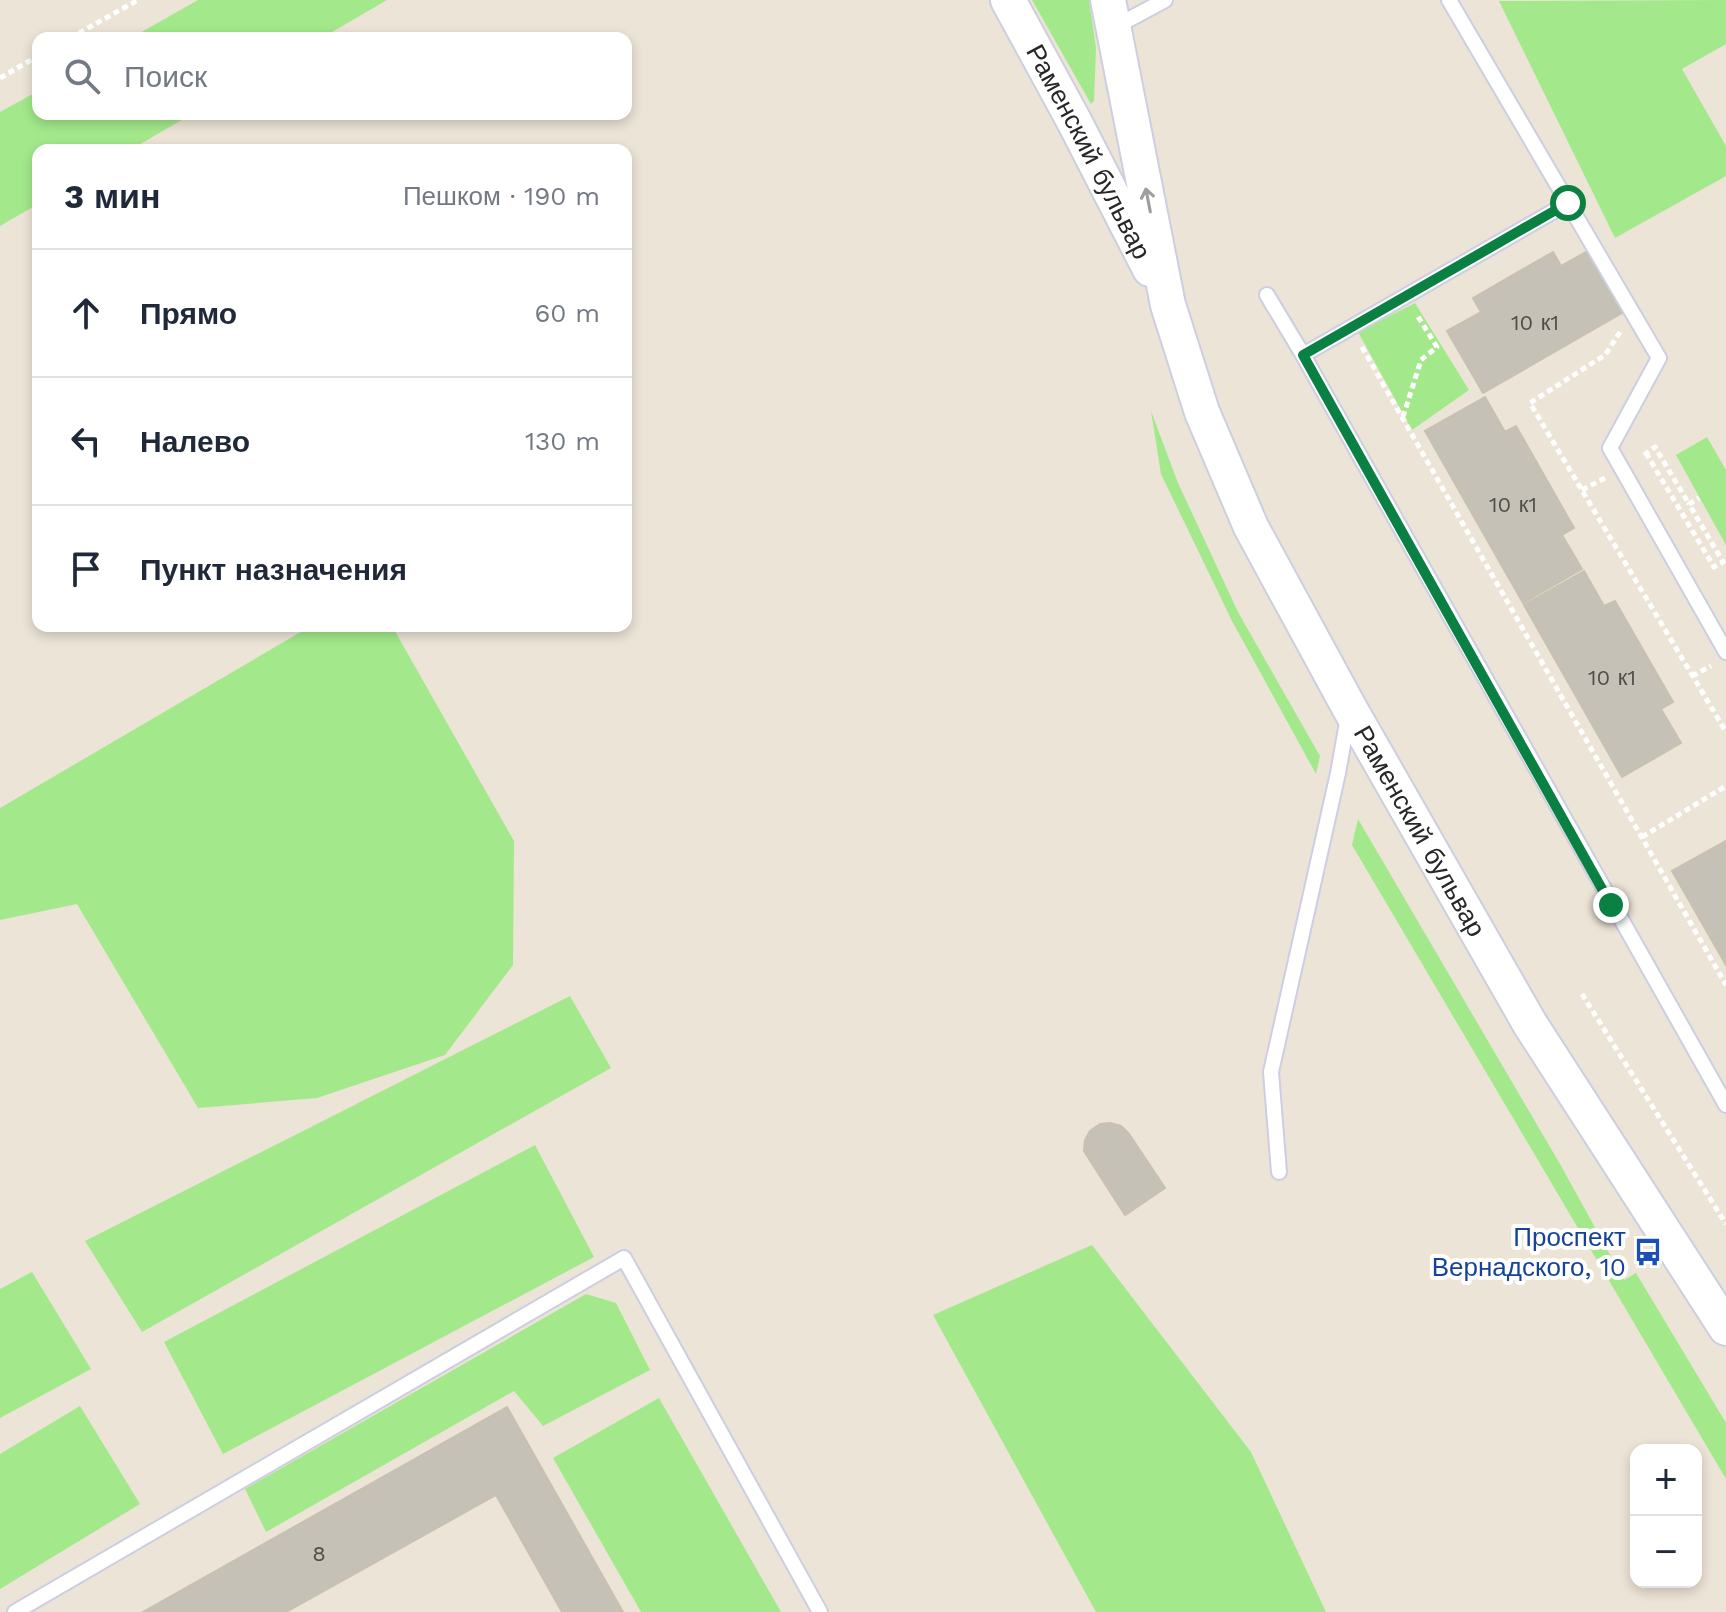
<!DOCTYPE html>
<html lang="ru">
<meta charset="utf-8">
<style>
body{margin:0;font-family:"Work Sans",sans-serif;background:#f2f2f3;color:#1f2937}
.controls{position:absolute;right:24px;bottom:24px;display:grid;overflow:hidden;border-radius:16px;box-shadow:0 4px 12px #0003}
.controls button{width:72px;height:72px;display:grid;place-items:center;padding:0;border:0;border-bottom:2px solid #e0e1e3;background:#fff;color:#1f2937;font:40px sans-serif}
.stop{position:absolute;width:24px;height:24px;margin:-18px;border:6px solid #0b8043;border-radius:50%;background:#fff}
.stop.end{background:#0b8043;border-color:#fff;box-shadow:0 2px 8px #0008}
.list{margin:0;padding:0;list-style:none}
h2{display:flex;justify-content:space-between;align-items:center;height:104px;margin:0;padding:0 32px;font-size:34px}
h2 small{font-size:26px;font-weight:400;color:#747a83}
.list li{display:grid;grid-template-columns:52px 1fr auto;gap:24px;align-items:center;box-sizing:border-box;height:128px;padding:0 32px;border-top:2px solid #e0e1e3}
.list b{display:block;font-size:30px;white-space:nowrap}
.list em{font-size:26px;font-style:normal;color:#747a83}
.icon{flex:none;width:44px;height:44px;fill:none;stroke:currentColor;stroke-width:2;stroke-linecap:round;stroke-linejoin:round}
.map{position:relative;flex:none;width:1726px;height:1612px;overflow:hidden}
.search{position:absolute;background:#fff;box-shadow:0 4px 12px #0003;left:32px;top:32px;width:600px;height:88px;display:flex;align-items:center;gap:20px;box-sizing:border-box;padding:0 28px;border-radius:16px;color:#747a83;font-size:30px}
.panel{position:absolute;background:#fff;box-shadow:0 4px 12px #0003;left:32px;top:144px;width:600px;height:488px;border-radius:16px}
.map>svg:first-child{display:block}
.green{fill:#a3e98c}
.building{fill:#c6c1b7;stroke:#c7c1b0;stroke-width:2}
.lines{fill:none;stroke-linecap:round;stroke-linejoin:round}
.service-casing{stroke:#cccee2;stroke-width:18}
.tertiary-casing{stroke:#cccee2;stroke-width:38}
.path{stroke:#fff;stroke-width:5;stroke-dasharray:6 4;stroke-linecap:butt}
.service{stroke:#fff;stroke-width:14}
.tertiary{stroke:#fff;stroke-width:34}
.oneway{stroke:#9e9e9e}
.route{stroke:#0b8043;stroke-width:10}
.labels{text-anchor:middle;dominant-baseline:central;stroke-width:8;stroke-linejoin:round;paint-order:stroke}
.number-label{font-size:22px;fill:#4f4e4b}
.street-label{font-size:26px;fill:#272727;stroke:#fff}
.transit-label{font-size:26px;fill:#164399;stroke:#fff;text-anchor:end}
</style>
<div class="map">
<svg width="1726" height="1612" viewBox="0 0 1726 1612">
<rect width="100%" height="100%" fill="#ece4d6"/>
<path class="green" d="M198,0H387L322,38H131Z
M1032,0H1089L1096,48L1094,101L1091,104Z
M1726,0V44L1682,69L1726,146V176L1615,238L1499,1Z
M38,91V114H192L130,150H38V204L0,226V112Z
M1415,303L1469,390L1412,430L1358,332Z
M1151,411L1178,483L1238,612L1320,756L1316,774L1232,621L1161,474Z
M1707,437L1726,470V545L1676,455Z
M311,626H392L514,841L513,965L445,1055L317,1098L198,1108L77,904L0,920V808Z
M1358,819L1560,1164L1624,1280L1636,1273L1726,1423V1479L1352,845Z
M570,996L611,1068L142,1332L85,1241Z
M535,1145L594,1257L223,1454L164,1342Z
M1092,1245L1251,1452L1326,1612H1096L933,1315Z
M32,1272L91,1369L0,1418V1289Z
M586,1294L616,1303L650,1370L543,1426L514,1391L266,1532L245,1489Z
M659,1398L781,1612H641L553,1458Z
M80,1406L140,1504L0,1589V1454Z"/>
<path class="building" d="M1553,252L1561,266L1586,252L1622,313L1483,393L1447,331L1481,312L1473,298Z
M1485,397L1505,432L1516,426L1574,528L1562,535L1582,569L1523,603L1425,431Z
M1584,571L1604,606L1615,601L1673,702L1661,709L1681,743L1622,777L1524,605Z
M1726,841V965L1672,871Z
M1110,1123L1121,1126L1129,1134L1165,1188L1125,1215L1084,1151L1085,1140L1090,1131L1100,1124Z
M507,1407L623,1612H562L496,1495L286,1612H143Z"/>
<g class="lines">
<defs>
<path id="service" d="M1449,0L1659,358L1610,448L1726,652
M1113,28L1165,0
M1568,203L1303,355L1726,1105
M1267,295L1303,355
M1279,1172L1271,1072L1338,773L1348,717
M15,1612L624,1258L820,1612"/>
<g id="tertiary">
<path id="s1" d="M1008,0L1074,121L1150,269"/>
<path id="s2" d="M1108,0L1168,305L1202,412L1251,527L1350,709L1530,1024L1726,1328"/>
</g>
</defs>
<use href="#service" class="service-casing"/>
<use href="#tertiary" class="tertiary-casing"/>
<path class="path" d="M70,38L138,0
M0,78L38,56
M1620,332L1605,355L1530,403L1726,732
M1362,347L1726,985
M1403,417L1421,360L1437,347L1417,315
M1646,453L1714,567L1723,562L1689,504L1699,498
M1644,455L1655,447L1689,504
M1582,490L1605,478
M1692,676L1711,666
M1642,837L1726,786
M1582,994L1726,1224"/>
<use href="#service" class="service"/>
<use href="#tertiary" class="tertiary"/>
</g>
<defs><path id="oneway-shaft" d="M-6 0H5M1.5-3L5.5 0L1.5 3" fill="none" stroke-width="1.6" stroke-linecap="round" stroke-linejoin="round" transform="scale(2)"/></defs>
<use class="oneway" href="#oneway-shaft" transform="translate(1148 200) rotate(-101)"/>
<g class="lines">
<path class="route" d="M1568,203L1303,355L1611,905"/>
</g>
<defs>
<symbol id="bus-bare" viewBox="-9 -9 18 18"><path d="M-5-6H5V4H4V6H2V4H-2V6H-4V4H-5ZM-3.5-4V0h7V-4ZM-3.5 1.2v1.5H-2V1.2ZM2 1.2v1.5H3.5V1.2Z" fill="#1a4fb4" stroke="#fff" stroke-width="2.5" paint-order="stroke"/></symbol>
</defs>
<g fill-rule="evenodd">
<use href="#bus-bare" x="1628" y="1232" width="40" height="40"/>
</g>
<g class="labels">
<g class="number-label">
<text x="1535" y="322">10 к1</text>
<text x="1513" y="504">10 к1</text>
<text x="1612" y="677">10 к1</text>
<text x="319" y="1553">8</text>
</g>
<g class="street-label">
<text stroke="none"><textPath href="#s1" startOffset="172">Раменский бульвар</textPath></text>
<text stroke="none"><textPath href="#s2" startOffset="896">Раменский бульвар</textPath></text>
</g>
<g class="transit-label">
<text x="1626" y="1237">Проспект<tspan x="1626" dy="30">Вернадского, 10</tspan></text>
</g>
</g>
</svg>
<div class="controls">
<button>+</button>
<button>−</button>
</div>
<div class="stop" style="left:1568px;top:203px"></div>
<div class="stop end" style="left:1611px;top:905px"></div>
<div class="search"><svg class="icon" aria-label="search" viewBox="0 0 24 24"><circle cx="10" cy="10" r="6"/><path d="M15 15l6 6"/></svg>Поиск</div>
<section class="panel">
<h2>3 мин<small>Пешком · 190 m</small></h2>
<ul class="list">
<li><svg class="icon" aria-label="ahead" viewBox="0 0 24 24"><path d="M12 20V5M6 11l6-6 6 6"/></svg><div><b>Прямо</b></div><em>60 m</em></li>
<li><svg class="icon" aria-label="left" viewBox="0 0 24 24"><path d="M17 20v-9H6M10 6l-5 5 5 5"/></svg><div><b>Налево</b></div><em>130 m</em></li>
<li><svg class="icon" aria-label="arrive" viewBox="0 0 24 24"><path d="M6 21V4h12l-3 4 3 4H6"/></svg><div><b>Пункт назначения</b></div></li>
</ul>
</section>
</div>
